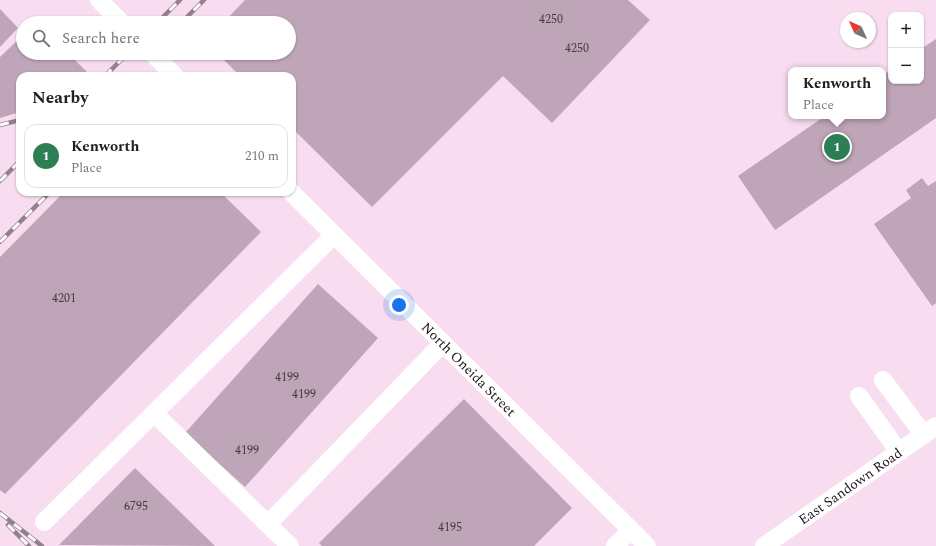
<!DOCTYPE html>
<meta charset="utf-8">
<style>
body{margin:0;font-family:Spectral,serif;background:#f2f2f2;color:#202124}
.controls{position:absolute;right:12px;top:12px;display:grid;overflow:hidden;border-radius:8px;box-shadow:0 1px 3px #0004}
.controls button{width:36px;height:36px;display:grid;place-items:center;padding:0;border:0;border-bottom:1px solid #e0e0e0;background:#fff;color:#202124;font:20px sans-serif}
.compass{position:absolute;left:840px;top:12px;width:36px;height:36px;border-radius:50%;background:#fff;box-shadow:0 1px 3px #0004;rotate:315deg}
.you{position:absolute;left:399px;top:305px;width:14px;height:14px;margin:-10px;border:3px solid #fff;border-radius:50%;background:#1a73e8;box-shadow:0 0 0 6px #1a73e833}
.badge{display:grid;place-items:center;width:26px;height:26px;border-radius:50%;background:#2b7f52;color:#fff;font-size:13px;font-weight:700}
.pin{position:absolute;translate:-50% -50%;border:2px solid #fff;box-shadow:0 1px 4px #0006}
.popup{position:absolute;left:788px;top:67px;width:98px;height:52px;box-sizing:border-box;display:grid;place-content:center;border-radius:8px;background:#fff;filter:drop-shadow(0 1px 3px #0005);font-size:13px;white-space:nowrap;color:#757577}
.popup b{font-size:15px;color:#202124}
.popup::after{content:'';position:absolute;left:50%;top:100%;margin-left:-8px;border:8px solid transparent;border-top-color:#fff}
.list{margin:0;padding:0;list-style:none}
h2{display:flex;justify-content:space-between;align-items:center;height:52px;margin:0;padding:0 16px;font-size:17px}
h2 small{font-size:13px;font-weight:400;color:#757577}
.list li{display:grid;grid-template-columns:26px 1fr auto;gap:12px;align-items:center;box-sizing:border-box;height:64px;margin:0 8px 8px;padding:0 8px;border:1px solid #e0e0e0;border-radius:12px}
.list b{display:block;font-size:15px;white-space:nowrap}
.list p{margin:0;font-size:13px;white-space:nowrap;color:#757577}
.list em{font-size:13px;font-style:normal;color:#757577}
.icon{flex:none;width:22px;height:22px;fill:none;stroke:currentColor;stroke-width:2;stroke-linecap:round;stroke-linejoin:round}
.map{position:relative;flex:none;width:936px;height:546px;overflow:hidden}
.search{position:absolute;background:#fff;box-shadow:0 1px 3px #0004;left:16px;top:16px;width:280px;height:44px;display:flex;align-items:center;gap:10px;box-sizing:border-box;padding:0 14px;border-radius:22px;color:#757577;font-size:15px}
.panel{position:absolute;background:#fff;box-shadow:0 1px 3px #0004;left:16px;top:72px;width:280px;height:124px;border-radius:12px}
.map>svg:first-child{display:block}
.building{fill:#bfa5b8}
.lines{fill:none;stroke-linecap:round;stroke-linejoin:round}
.minor{stroke:#fff;stroke-width:18}
.rail-casing{stroke:#93808e;stroke-width:4.5}
.rail{stroke:#fff;stroke-width:3;stroke-dasharray:9;stroke-linecap:butt}
.labels{text-anchor:middle;dominant-baseline:central;stroke-width:3;stroke-linejoin:round;paint-order:stroke}
.number-label{font-size:12px;fill:#483a44}
.street-label{font-size:14px;fill:#20171e;stroke:#fff}
</style>
<div class="map">
<svg width="936" height="546" viewBox="0 0 936 546">
<rect width="100%" height="100%" fill="#f8ddf0"/>
<path class="building" d="M245,0H628L650,20L552,123L503,76L372,207L292,128V76H240L217,53H289V23H223Z
M0,9L18,28L0,47Z
M23,35V53H68L91,76H20V112L0,118V57Z
M936,39V118L775,230L738,176L825,116H883V75L891,70V81H921V49Z
M922,178L928,186L936,181V303L932,306L874,224L911,198L906,190Z
M64,192H220L261,232L5,494L0,490V257Z
M318,284L378,338L245,487L185,433Z
M464,399L572,508L534,546H322L319,543Z
M135,468L215,546L59,545Z"/>
<g class="lines">
<g class="minor">
<path d="M99,0L122,23"/>
<path d="M152,53L175,76"/>
<path id="s1" d="M291,192L647,546"/>
<path d="M883,380L924,435"/>
<path d="M859,396L899,452"/>
<path d="M154,413L290,546"/>
<path d="M44,522L334,235"/>
<path d="M268,524L443,343"/>
<path d="M615,546L631,530"/>
<path id="s2" d="M764,546L936,426"/>
</g>
<defs>
<path id="rail" d="M157,23L180,0
M181,23L204,0
M105,76L128,53
M0,125L20,120
M0,181L20,161
M0,242L50,192
M0,513L42,546
M8,525L29,546"/>
</defs>
<use href="#rail" class="rail-casing"/>
<use href="#rail" class="rail"/>
</g>
<g class="labels">
<g class="number-label">
<text x="551" y="19">4250</text>
<text x="577" y="48">4250</text>
<text x="64" y="298">4201</text>
<text x="287" y="377">4199</text>
<text x="304" y="394">4199</text>
<text x="247" y="450">4199</text>
<text x="136" y="506">6795</text>
<text x="450" y="527">4195</text>
</g>
<g class="street-label">
<text stroke="none"><textPath href="#s1" startOffset="251">North Oneida Street</textPath></text>
<text stroke="none"><textPath href="#s2" startOffset="105">East Sandown Road</textPath></text>
</g>
</g>
</svg>
<div class="controls">
<button>+</button>
<button>−</button>
</div>
<svg class="compass" viewBox="-18 -18 36 36"><path d="M0-13l5 13h-10z" fill="#e53935"/><path d="M0 13l5-13h-10z" fill="#757577"/></svg>
<div class="you"></div>
<div class="pin badge" style="left:837px;top:147px">1</div>
<div class="popup"><b>Kenworth</b>Place</div>
<div class="search"><svg class="icon" aria-label="search" viewBox="0 0 24 24"><circle cx="10" cy="10" r="6"/><path d="M15 15l6 6"/></svg>Search here</div>
<section class="panel">
<h2>Nearby<small></small></h2>
<ul class="list">
<li><span class="badge">1</span><div><b>Kenworth</b><p>Place</p></div><em>210 m</em></li>
</ul>
</section>
</div>
